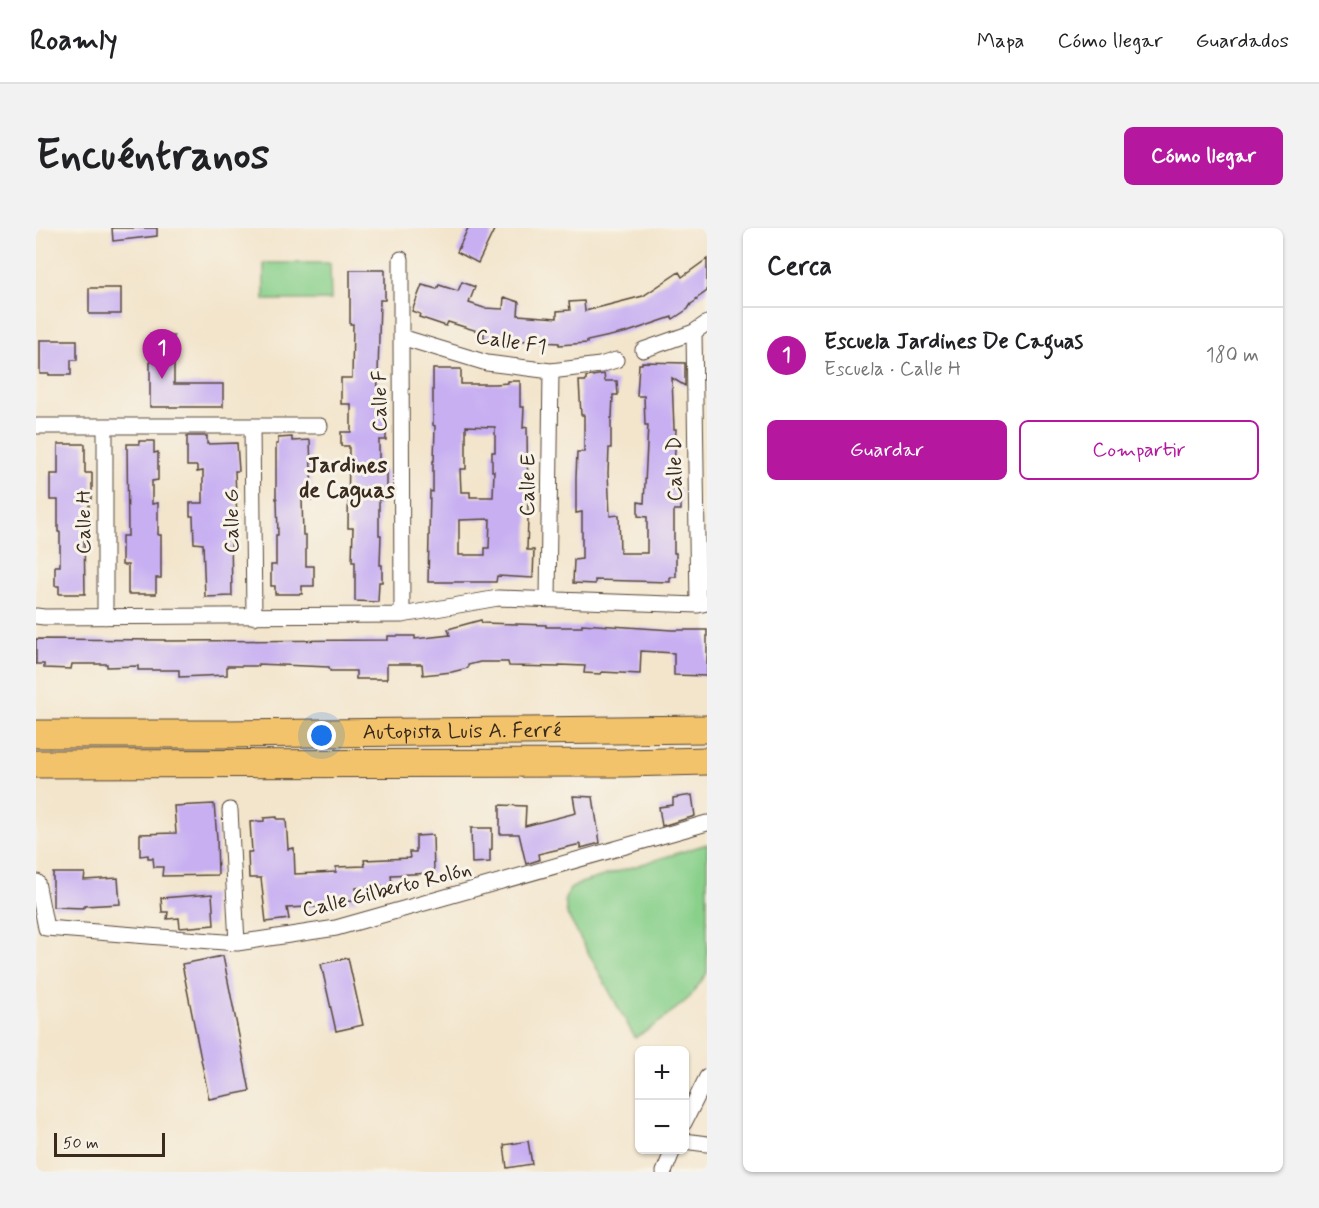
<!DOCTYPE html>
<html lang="es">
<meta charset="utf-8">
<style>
body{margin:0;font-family:Mynerve,sans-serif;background:#f2f2f2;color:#202124}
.controls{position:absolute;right:18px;bottom:18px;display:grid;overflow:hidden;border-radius:9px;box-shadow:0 2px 4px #0004}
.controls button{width:54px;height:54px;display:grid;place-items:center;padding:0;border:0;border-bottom:2px solid #e0e0e0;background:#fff;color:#202124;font:30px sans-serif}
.scale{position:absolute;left:18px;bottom:15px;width:111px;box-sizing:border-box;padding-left:6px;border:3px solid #3b2a1e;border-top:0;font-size:16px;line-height:21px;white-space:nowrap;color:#3b2a1e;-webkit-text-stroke:4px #f7f3e8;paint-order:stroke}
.you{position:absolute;left:286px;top:508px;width:21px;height:21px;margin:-15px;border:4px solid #fff;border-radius:50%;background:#1a73e8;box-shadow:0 0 0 9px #1a73e833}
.badge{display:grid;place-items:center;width:39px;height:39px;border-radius:50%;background:#b5179e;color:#fff;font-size:20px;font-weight:700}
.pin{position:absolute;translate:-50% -50px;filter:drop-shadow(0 2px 3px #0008)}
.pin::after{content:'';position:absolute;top:32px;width:21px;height:18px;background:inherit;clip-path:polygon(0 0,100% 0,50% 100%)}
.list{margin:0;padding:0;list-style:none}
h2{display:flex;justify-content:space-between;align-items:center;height:78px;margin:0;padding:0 24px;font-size:26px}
h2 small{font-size:20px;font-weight:400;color:#757577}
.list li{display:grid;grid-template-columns:39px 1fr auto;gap:18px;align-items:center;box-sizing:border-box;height:96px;padding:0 24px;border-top:2px solid #e0e0e0}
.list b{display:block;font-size:22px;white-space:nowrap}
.list p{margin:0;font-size:20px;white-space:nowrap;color:#757577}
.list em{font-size:20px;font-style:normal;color:#757577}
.actions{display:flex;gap:12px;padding:18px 24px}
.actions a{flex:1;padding:14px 0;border:2px solid #b5179e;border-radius:9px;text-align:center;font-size:21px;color:#b5179e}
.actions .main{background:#b5179e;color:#fff}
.map{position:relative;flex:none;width:671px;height:944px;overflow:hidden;border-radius:9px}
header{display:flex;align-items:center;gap:36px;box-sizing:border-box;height:84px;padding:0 30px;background:#fff;border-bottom:2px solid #e0e0e0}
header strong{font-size:28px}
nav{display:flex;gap:33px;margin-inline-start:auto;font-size:21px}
.intro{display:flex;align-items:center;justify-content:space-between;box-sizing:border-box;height:144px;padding:0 36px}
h1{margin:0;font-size:42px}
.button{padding:15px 27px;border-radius:9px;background:#b5179e;color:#fff;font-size:21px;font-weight:700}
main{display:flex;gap:36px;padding:0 36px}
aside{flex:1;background:#fff;border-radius:9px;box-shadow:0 2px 4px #0004}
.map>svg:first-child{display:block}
.green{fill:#89d08b;stroke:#627d54;stroke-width:1.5}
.building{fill:#c7aff2;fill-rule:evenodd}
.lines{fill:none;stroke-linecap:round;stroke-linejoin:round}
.minor-casing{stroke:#574638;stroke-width:17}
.motorway-casing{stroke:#574638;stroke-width:29}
.minor{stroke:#fff;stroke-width:15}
.motorway{stroke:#f2c36a;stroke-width:27}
.labels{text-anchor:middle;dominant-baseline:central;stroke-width:6;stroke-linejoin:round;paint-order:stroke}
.street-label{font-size:21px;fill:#3b2a1e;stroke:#f7f3e8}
.neighbourhood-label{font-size:22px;font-weight:bold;fill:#3b2a1e;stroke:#f7f3e8}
</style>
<header>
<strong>Roamly</strong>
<nav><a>Mapa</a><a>Cómo llegar</a><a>Guardados</a></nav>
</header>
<div class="intro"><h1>Encuéntranos</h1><a class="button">Cómo llegar</a></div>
<main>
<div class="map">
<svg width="671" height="944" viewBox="0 0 671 944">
<rect width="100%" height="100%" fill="#f7f3e8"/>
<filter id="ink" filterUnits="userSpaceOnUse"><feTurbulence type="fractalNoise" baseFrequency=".0167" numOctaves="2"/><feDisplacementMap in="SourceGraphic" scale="12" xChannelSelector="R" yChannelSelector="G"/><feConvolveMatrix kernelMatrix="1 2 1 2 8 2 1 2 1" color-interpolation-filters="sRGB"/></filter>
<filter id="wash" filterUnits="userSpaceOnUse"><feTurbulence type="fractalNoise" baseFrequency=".008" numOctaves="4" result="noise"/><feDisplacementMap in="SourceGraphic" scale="24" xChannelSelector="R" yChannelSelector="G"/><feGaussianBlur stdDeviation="1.35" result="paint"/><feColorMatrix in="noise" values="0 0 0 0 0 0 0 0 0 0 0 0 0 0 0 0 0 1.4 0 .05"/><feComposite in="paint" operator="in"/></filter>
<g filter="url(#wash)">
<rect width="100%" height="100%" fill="#f3e5cc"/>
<path class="green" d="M228,35H294L295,72H228Z
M671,616V745L653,770L625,793L599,810L531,686L529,671L534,661L545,655Z"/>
<g id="blocks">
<path class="building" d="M76,0H121V8L77,13Z
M432,0H459L442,35L421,24Z
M671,31V63L660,71L661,72L655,76L652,81L637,91L636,89L592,104L551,113V115L523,117V115L448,110V105L412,94L410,98L383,89L384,86L376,83L386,57L401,61L403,57L422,63L426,54L439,59L433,75L448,80L467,81L468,69L483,74L482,87L521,90V83L534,82L533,74L548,73L549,83L607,68L643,44L646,49Z
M314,42H349V72H344L341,184H350V212H343V243H351V272H343V307H345L344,337H346V354H343L342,374L319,373V334H316L317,300H312L313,218H305V204H315V176H305V150H316L317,96H314Z
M53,60H85V86H53Z
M114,108H138V156H187V179H114Z
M4,112H41V132H35V147H13V146H4Z
M606,134L649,135V158L636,150L638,201H640L637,262H645V282H638V325H640V349H634V354L559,352V356L537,355L538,332L546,331V284L540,285V250L541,224H548V187H545L543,153H550V149L568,146L569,153H581L582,167H577L576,190H575V220H573L572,245L574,288L583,287L584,325H611V289L602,288V274L608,275L612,197H609L608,168H601L603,136H606Z
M397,141H425V156H459L472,155V153H484V179H488L487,200L491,199L492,290L491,322H498L497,350L461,348L460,354H392L394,263L397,264V233H398L399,198L397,197ZM430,198L459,199V224H456V243H458L457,269H434V264H425L424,241H430ZM454,291L453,320H449V327H423V292Z
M151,208H171V216L201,215L203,243H199L201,292L200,298L195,305L196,368L169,369L167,316L158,315L157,288H154V275H167V243L161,244V238H151Z
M256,209V213L274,212L276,272L266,271L267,307H270V338H278V358H266V366H239V358H235V337H240V307H242L241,271H240V216H242V210Z
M103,213H118V225L122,224V252L116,253V276L122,275V307H125V350H120V366H92V337H86V308H92L91,216H103Z
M22,216H49V245H56V271H53V304H48L49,366H23V358H19V338H24V304H22V272H14V246H22Z
M445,392L446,395L510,397V399H546V396L636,402H671V448L638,447V425L605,423L604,446L566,444L565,446L548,445L549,438L523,437V439L473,438L472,434H444L432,437V440L416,444L387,447L386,436H351V451H320V443H294L293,439L222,436L223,438H191V447L143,449V442H102V438L71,439V436H36L35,441L8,440V436H0V411L129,412V413L352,412V408H379V411L414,407L412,401Z
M656,567L659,588L626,598L623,579L637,577V570Z
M537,568L557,569L564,615L545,620V616L502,626L503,632L490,636L483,606H464V577L490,578L489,598L540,585Z
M178,576L181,610L182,647L126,648L127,639H118L117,630H112V627L104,628V606L140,605L138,578Z
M241,589V591H250L252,621L258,620L259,646L300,644V639L329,638L328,632L374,630L373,624H380V608L397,607L398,645L355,647L356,658L320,660L321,673L292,674L293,678L251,680L253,691L230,694L225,650H213L212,624H216L214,594L228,593V590Z
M435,600H456V621L454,622V634L436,635Z
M17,645H49L48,652L82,650L84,676L48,678V680L17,679Z
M176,666L178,697L144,700L143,690L131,691L132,684H126L125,670Z
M187,728L214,863L173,871L146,736Z
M312,730L327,797L300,803L285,736Z
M492,913L496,936L471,940L468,917Z"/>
</g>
</g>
<g filter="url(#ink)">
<use href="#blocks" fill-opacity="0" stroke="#574638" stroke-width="1.5"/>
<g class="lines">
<defs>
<path id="minor" d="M365,31V109L366,387
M658,104L662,377
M365,109L451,135L515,143L564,137L580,132
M607,122L658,104L671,95
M1,198H284
M69,198V389
M216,198L218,389
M512,372L515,143
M0,388L8,389L366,387L462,370L662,377L671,375
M194,582L201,715
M1,654L10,700L201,715L300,700L671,595
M648,895L671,849
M648,913L671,916
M628,944L637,922"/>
<g id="motorway">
<path id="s1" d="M0,506H190L671,501"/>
<path d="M0,536L588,535L671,533"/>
</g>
</defs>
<use href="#minor" class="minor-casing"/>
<use href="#motorway" class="motorway-casing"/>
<use href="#minor" class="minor"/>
<use href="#motorway" class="motorway"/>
</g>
</g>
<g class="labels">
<g class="street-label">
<text transform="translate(475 114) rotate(9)">Calle F1</text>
<text transform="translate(344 173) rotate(-90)">Calle F</text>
<text transform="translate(639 241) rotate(-91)">Calle D</text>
<text transform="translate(492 257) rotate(-89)">Calle E</text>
<text transform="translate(196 293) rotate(-90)">Calle G</text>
<text transform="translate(48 294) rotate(-90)">Calle H</text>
<text stroke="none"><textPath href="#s1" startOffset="426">Autopista Luis A. Ferré</textPath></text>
<text transform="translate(351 662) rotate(-14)">Calle Gilberto Rolón</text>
</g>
<g class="neighbourhood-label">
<text x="311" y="238">Jardines<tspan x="311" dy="25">de Caguas</tspan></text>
</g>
</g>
</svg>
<div class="controls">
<button>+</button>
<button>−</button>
</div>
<div class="scale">50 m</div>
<div class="you"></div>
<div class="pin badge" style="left:126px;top:151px">1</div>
</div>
<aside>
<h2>Cerca<small></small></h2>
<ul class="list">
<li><span class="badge">1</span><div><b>Escuela Jardines De Caguas</b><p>Escuela · Calle H</p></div><em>180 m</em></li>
</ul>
<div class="actions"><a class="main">Guardar</a><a>Compartir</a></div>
</aside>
</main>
